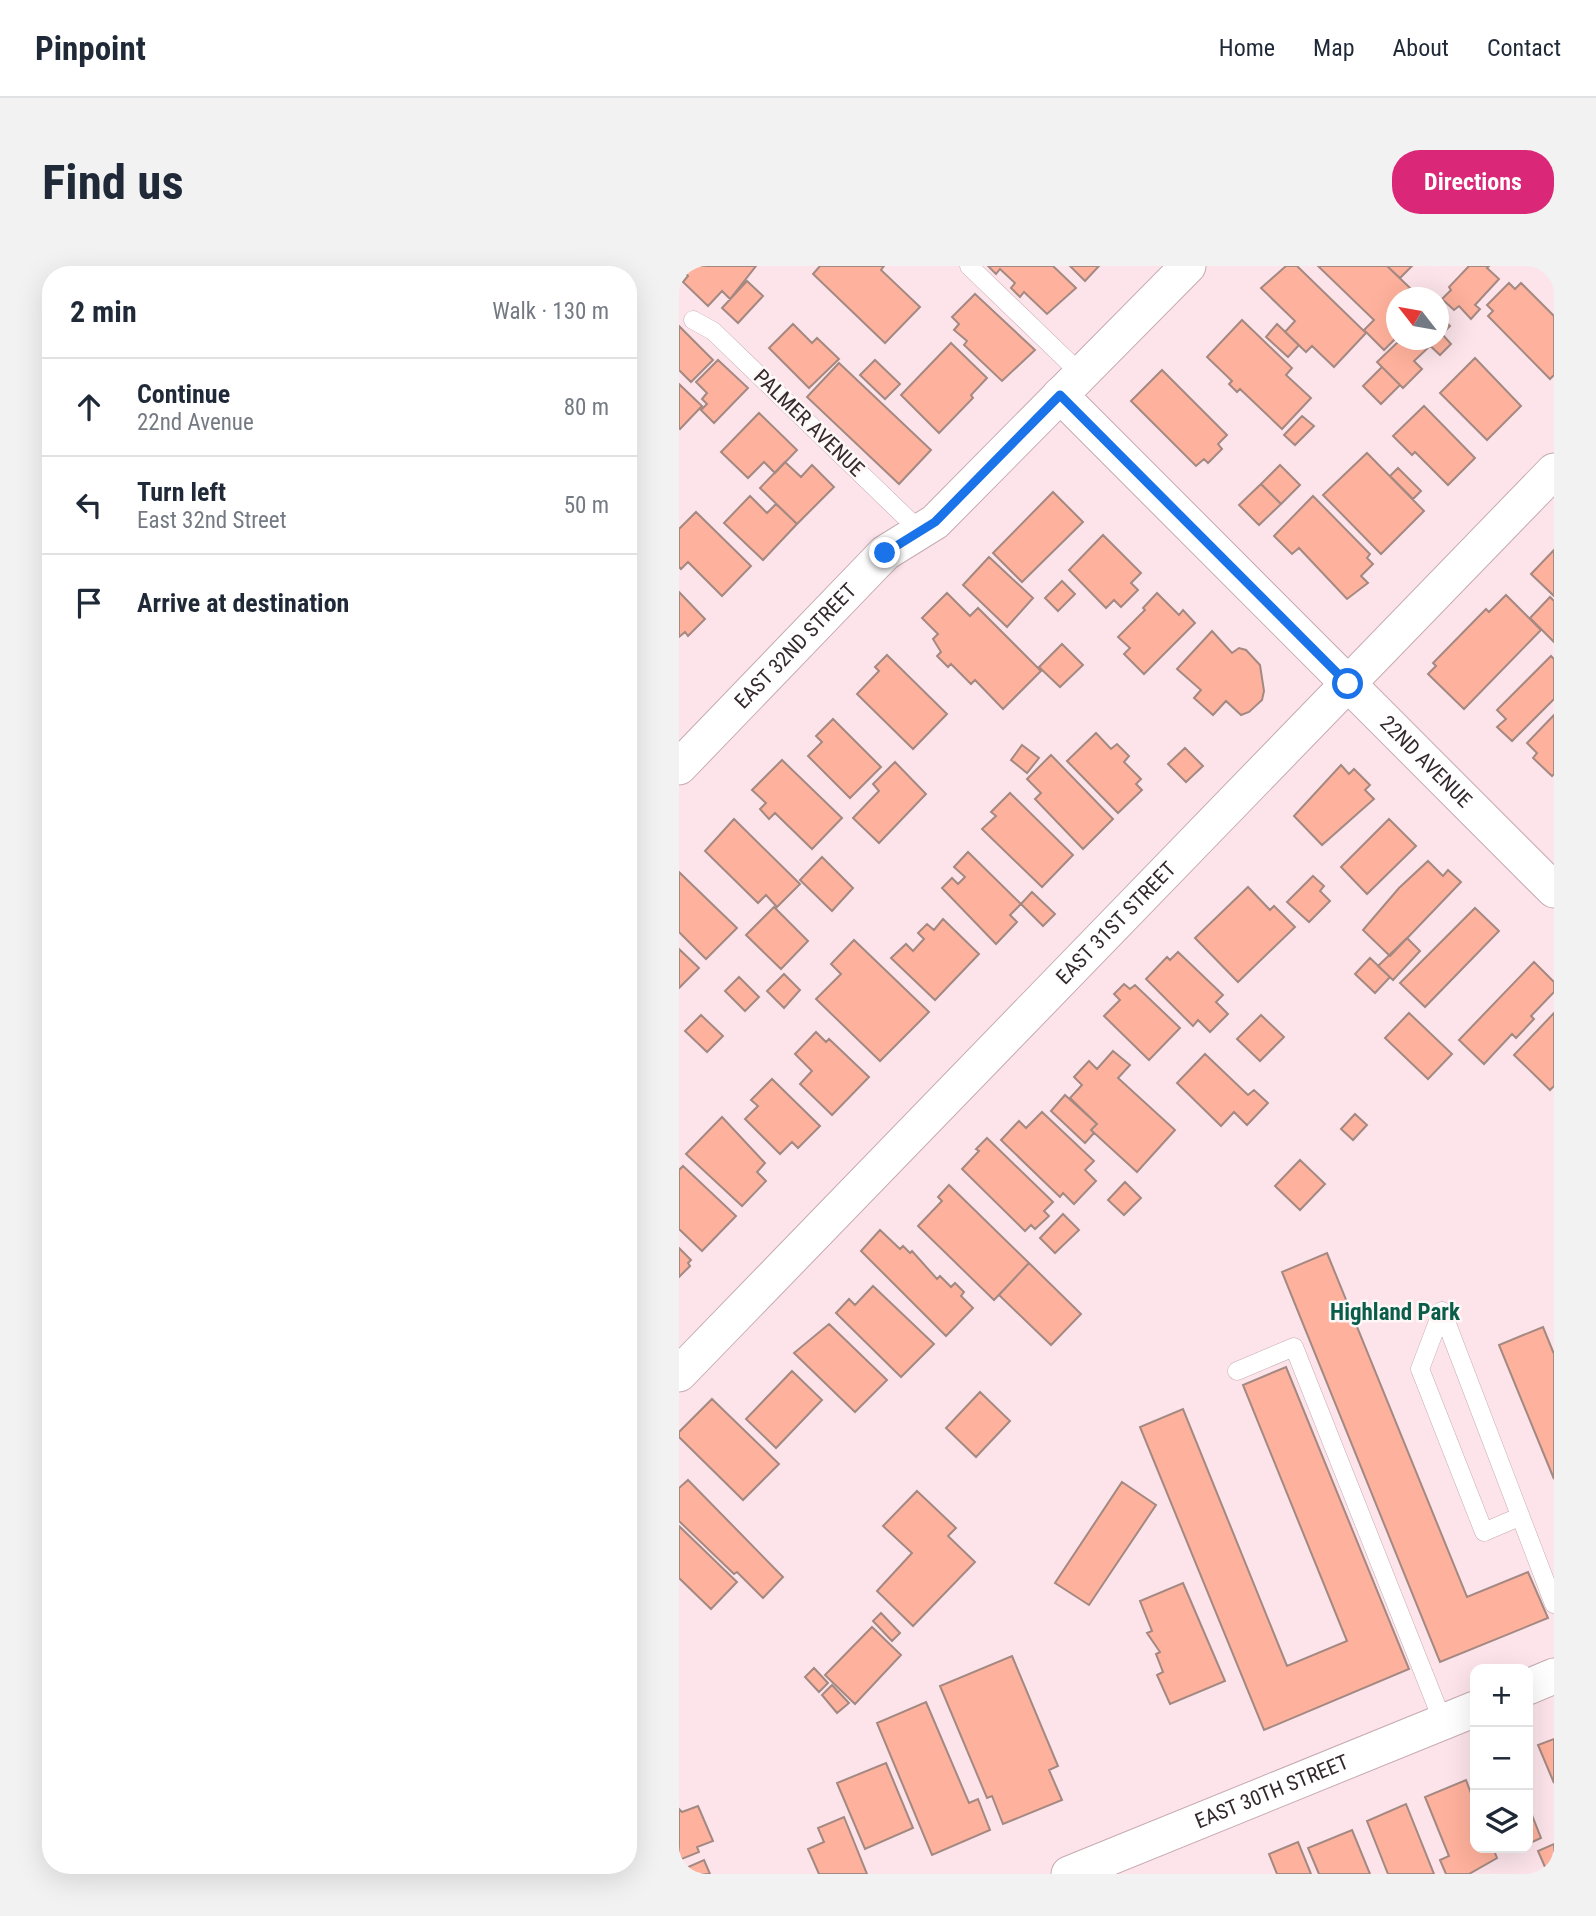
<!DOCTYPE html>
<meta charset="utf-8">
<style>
body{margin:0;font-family:"Roboto Condensed",sans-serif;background:#f2f2f3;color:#1f2937}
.controls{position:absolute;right:21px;bottom:21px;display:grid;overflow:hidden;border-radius:14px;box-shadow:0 7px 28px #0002}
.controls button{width:63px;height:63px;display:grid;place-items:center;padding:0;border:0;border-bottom:2px solid #e0e1e3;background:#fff;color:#1f2937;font:35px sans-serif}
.compass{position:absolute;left:707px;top:21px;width:63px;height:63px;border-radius:50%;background:#fff;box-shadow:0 7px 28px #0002;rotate:301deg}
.stop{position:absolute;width:21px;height:21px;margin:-16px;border:5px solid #1a73e8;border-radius:50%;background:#fff}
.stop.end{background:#1a73e8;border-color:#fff;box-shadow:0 2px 7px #0008}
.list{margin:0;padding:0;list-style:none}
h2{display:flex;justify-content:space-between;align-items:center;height:91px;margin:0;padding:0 28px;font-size:30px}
h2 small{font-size:23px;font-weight:400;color:#747a83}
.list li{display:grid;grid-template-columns:46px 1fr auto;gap:21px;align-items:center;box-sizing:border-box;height:98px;padding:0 28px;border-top:2px solid #e0e1e3}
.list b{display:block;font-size:26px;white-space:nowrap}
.list p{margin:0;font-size:23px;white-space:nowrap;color:#747a83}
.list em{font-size:23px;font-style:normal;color:#747a83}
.icon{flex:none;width:38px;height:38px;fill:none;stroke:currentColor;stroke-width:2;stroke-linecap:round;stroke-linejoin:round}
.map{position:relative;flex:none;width:875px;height:1608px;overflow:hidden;border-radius:28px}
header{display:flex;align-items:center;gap:42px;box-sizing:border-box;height:98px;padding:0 35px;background:#fff;border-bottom:2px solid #e0e1e3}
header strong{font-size:33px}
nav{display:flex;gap:38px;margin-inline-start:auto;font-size:24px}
.intro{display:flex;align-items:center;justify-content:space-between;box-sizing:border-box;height:168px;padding:0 42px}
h1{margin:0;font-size:49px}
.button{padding:18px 32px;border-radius:28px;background:#db2777;color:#fff;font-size:24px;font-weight:700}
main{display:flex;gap:42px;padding:0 42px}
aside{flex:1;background:#fff;border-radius:28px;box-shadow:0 7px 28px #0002}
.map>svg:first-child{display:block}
.building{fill:#feb19c;stroke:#a38982;stroke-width:2}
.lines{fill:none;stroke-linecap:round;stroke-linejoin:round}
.lane-casing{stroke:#c6abb1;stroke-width:19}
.street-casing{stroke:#c6abb1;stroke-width:37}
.lane{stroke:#fff;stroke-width:18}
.street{stroke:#fff;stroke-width:35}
.route{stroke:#1a73e8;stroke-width:9}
.labels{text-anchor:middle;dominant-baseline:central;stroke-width:5;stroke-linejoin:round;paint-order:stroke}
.street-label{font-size:21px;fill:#34292c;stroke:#fdf7f8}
.neighbourhood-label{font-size:23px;font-weight:bold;fill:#095d49;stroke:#fdf7f8}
</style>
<header>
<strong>Pinpoint</strong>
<nav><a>Home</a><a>Map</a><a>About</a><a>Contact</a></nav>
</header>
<div class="intro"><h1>Find us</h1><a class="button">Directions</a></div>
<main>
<aside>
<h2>2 min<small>Walk · 130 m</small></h2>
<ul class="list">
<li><svg class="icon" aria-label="ahead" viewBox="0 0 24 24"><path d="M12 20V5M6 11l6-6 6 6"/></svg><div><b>Continue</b><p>22nd Avenue</p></div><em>80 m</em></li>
<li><svg class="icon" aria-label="left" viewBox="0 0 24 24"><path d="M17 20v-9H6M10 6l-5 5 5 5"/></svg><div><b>Turn left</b><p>East 32nd Street</p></div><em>50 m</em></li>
<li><svg class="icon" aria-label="arrive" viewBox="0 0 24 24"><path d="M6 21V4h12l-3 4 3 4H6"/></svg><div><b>Arrive at destination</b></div></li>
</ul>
</aside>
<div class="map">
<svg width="875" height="1608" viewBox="0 0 875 1608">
<rect width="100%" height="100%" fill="#fce4ea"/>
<path class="building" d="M0,0H77L51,33L43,25L29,40L4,16L9,10Z
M141,0H205L202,4L241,41L206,77L134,8Z
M309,0H374L397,22L368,48L345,26L341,31L332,22L336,17L321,3L317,8Z
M391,0H420L406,15Z
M607,0H618L687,67L655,101L633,80L627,86L606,66L616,55L582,22Z
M639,0H708L731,22L718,32L714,39L718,42V71L705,84L685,64L695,54Z
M708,0H733L721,12Z
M790,0H810L808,2L820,13L796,39L801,43L792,53L780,40L775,44L763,33L772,24L770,21Z
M68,15L84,30L59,57L43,42Z
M830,17L836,23L842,17L875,50V109L871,113L809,50L814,45L808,39Z
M296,28L356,84L323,115L285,79L288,75L275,64L280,58L273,51Z
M760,48L771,60L763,68L772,78L761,89L745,74H760Z
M563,54L613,102L607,109L632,132L603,163L561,123L558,126L550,118L553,115L528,91Z
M114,58L133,77L138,72L160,93L130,122L90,82Z
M598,58L620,79L609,91L587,71Z
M0,60L34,94L12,116L0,104Z
M721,74H745L751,80L735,95L743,103L724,122L698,96Z
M272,77L308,112L292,129L294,132L260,167L222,129Z
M796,92L842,140L808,174L761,127Z
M39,94L69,122L35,157L22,144L28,138L23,133L28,127L17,116Z
M196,94L221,118L206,133L181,109Z
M160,97L252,184L220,218L128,131Z
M703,101L721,119L702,138L684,120Z
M483,104L548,169L539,178L543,183L529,197L525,193L517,200L452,135Z
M0,118L23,140L1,163L0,162Z
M745,140L796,192L769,219L736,186L733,189L714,170Z
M80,147L118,184L96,207L85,196L69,212L42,186Z
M623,150L635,160L616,179L605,169Z
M688,187L745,245L702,288L644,229Z
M106,196L122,211L133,199L155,221L118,258L81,222Z
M601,199L621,219L602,238L582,218Z
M719,202L742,225L734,233L711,210Z
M582,218L602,238L580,259L560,239Z
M374,226L404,256L343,316L314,287Z
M71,230L88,247L97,238L118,258L84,294L45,257Z
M634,230L691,288L688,292L694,298L682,310L689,317L668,333L620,282L613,288L595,270Z
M17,246L72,300L43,330L9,296L2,303L0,301V263Z
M424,269L462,307L452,317L459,324L442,341L435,334L427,342L390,304Z
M875,284V330L852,308Z
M310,291L354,332L328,361L284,319Z
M383,315L396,328L379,345L366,332Z
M0,326L26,353L9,370L6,366L0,371Z
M268,327L291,350L299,342L362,405L324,443L296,414L292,418L272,398L269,401L258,390L262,386L254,373L259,368L243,352Z
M478,327L500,349L504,344L516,357L465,408L445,388L451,382L439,371L466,344L464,342Z
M827,329L862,364L785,443L749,408L757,400L754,397L807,343L810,346Z
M871,331L875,335V376L851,352Z
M533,365L553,387L560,382L567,384L581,399L585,425L583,434L570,446L562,449L547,435L534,449L515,432L522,424L498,403Z
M383,378L404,399L381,421L360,401Z
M208,389L268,448L234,483L178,428L200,405L196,401Z
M872,390L875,393V433L833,475L818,461L827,453L818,444Z
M875,449V508L873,510L854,492L858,487L848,477Z
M154,453L202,501L171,532L129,490L143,476L137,470Z
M417,467L432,483L438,478L450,490L445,496L462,513L457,518L463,524L439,547L388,495Z
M343,479L360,492L348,507L332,494Z
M506,482L524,500L507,516L489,498Z
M372,489L434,553L404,583L356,533L362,527L348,513Z
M103,494L163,552L133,583L96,547L90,553L81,543L87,537L73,524Z
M216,496L247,528L200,577L174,552L200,525L194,518Z
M662,499L670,508L675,503L691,519L686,524L695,533L643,579L615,550Z
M331,527L394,589L363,621L303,563L317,550L312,546Z
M55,553L121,618L98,641L87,629L79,637L26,585Z
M710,553L737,580L688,628L662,601Z
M289,586L342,638L331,649L338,656L317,678L263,622L273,612L279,618L286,611L275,601Z
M143,591L174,622L153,645L121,614Z
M749,595L764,610L769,604L782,616L711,690L684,664L720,622Z
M0,606L58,662L27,693L0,666Z
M634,610L645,620L641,625L651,635L630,656L608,636Z
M569,621L591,644L595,640L616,661L559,716L516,672Z
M353,626L376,648L364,660L342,638Z
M95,641L129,675L102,703L67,669Z
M796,642L820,665L746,741L721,717Z
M264,653L300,688L256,734L212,692L227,678L234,685L245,673L239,667L248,658L255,664Z
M728,672L741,685L714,714L699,700Z
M175,674L250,746L201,795L137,733L162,708L152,698Z
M0,683L20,702L0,722Z
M499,686L544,729L537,736L549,748L531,766L519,754L514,760L467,713L488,691L491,694Z
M691,692L711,711L696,727L676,708Z
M855,696L875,716V726L852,750L855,753L837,772L833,768L805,798L780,774Z
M105,708L121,724L105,742L88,725Z
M60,711L80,731L66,745L46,725Z
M445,718L451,723L456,719L501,762L470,794L425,750L441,734L435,728Z
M730,747L773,788L749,813L706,772Z
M875,747V820L871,824L835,789Z
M22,749L44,770L28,786L6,765Z
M582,749L605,771L581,795L558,773Z
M137,766L147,776L150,773L190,811L153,849L121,818L133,805L116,788Z
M434,785L451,799L439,812L496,864L458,906L412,864L418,858L391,832L403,819L395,811L410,795L418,803Z
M526,788L569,829L575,824L589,837L568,859L555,846L542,860L498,817Z
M93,813L141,860L119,882L113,876L101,888L66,853L79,840L72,834Z
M386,829L418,858L412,864L415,867L406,877L372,845Z
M363,846L415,895L406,904L417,915L395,938L384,927L381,931L322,874L340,855L347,862Z
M676,848L688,859L674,874L662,863Z
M43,851L86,897L78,906L87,915L63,940L7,888Z
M308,872L374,936L365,945L370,950L356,963L352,959L346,965L283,903L300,885L297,883Z
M621,894L646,918L621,944L596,920Z
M4,900L57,950L23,985L0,963V904Z
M446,916L462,932L445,949L429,934Z
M270,919L350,997L315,1034L239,960L263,935L259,931Z
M384,948L400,964L376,987L361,972Z
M201,964L221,983L224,980L231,987L233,985L258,1013L261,1010L272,1021L276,1017L285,1026L282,1030L294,1042L267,1070L182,985Z
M0,982L12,994L9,997L11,1000L0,1011Z
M648,987L788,1331L849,1306L869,1352L761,1396L603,1006Z
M350,997L402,1048L372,1079L320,1029Z
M194,1020L255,1078L222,1111L157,1047L170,1033L176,1039Z
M150,1058L208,1114L176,1146L115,1087Z
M864,1061L875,1088V1213L820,1079Z
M607,1101L730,1403L585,1464L461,1161L504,1143L608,1400L668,1375L564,1119Z
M113,1105L143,1134L97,1182L67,1153Z
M301,1126L331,1155L297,1191L267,1162Z
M33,1133L100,1198L64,1234L0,1171V1166Z
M9,1214L104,1311L84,1332L58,1306L55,1308L0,1255V1222Z
M443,1216L477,1239L410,1339L376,1317Z
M238,1225L277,1262L269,1270L296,1296L234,1360L198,1325L233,1287L204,1260Z
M0,1260L58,1316L32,1343L0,1312Z
M504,1317L546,1415L491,1438L478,1409L484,1406L477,1388L481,1386L468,1367L473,1365L461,1335Z
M202,1347L221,1367L213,1375L194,1355Z
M193,1361L222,1389L176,1438L146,1409Z
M333,1390L379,1500L370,1504L383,1534L324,1558L313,1530L308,1532L261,1420Z
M135,1402L149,1417L140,1426L126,1411Z
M153,1419L170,1437L158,1447L143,1429Z
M247,1436L290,1537L299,1533L311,1564L253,1589L198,1457Z
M875,1473V1517L859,1479Z
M207,1497L234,1562L186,1583L158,1517Z
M787,1514L796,1538V1582H814L818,1592L790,1608H767L761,1594L770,1590L746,1531Z
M727,1538L755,1608H709L688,1555Z
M849,1539L862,1572L849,1578Z
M19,1540L34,1575L18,1581L20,1586L0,1594V1543L3,1546Z
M165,1551L188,1608H140L129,1583L145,1576L139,1562Z
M673,1564L691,1608H640L629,1582Z
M619,1576L632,1608H598L590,1588Z
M875,1578V1608H869L859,1585Z
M25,1594L31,1608H0V1605Z"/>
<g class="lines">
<defs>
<path id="lane" d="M290,0L402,108
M14,54L34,65L241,265
M763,1045L875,1338
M763,1045L741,1103L805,1266L840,1251
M558,1105L615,1081L764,1456"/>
<g id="street">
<path id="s1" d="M381,129L875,624"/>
<path id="s2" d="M0,501L206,287L256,256L509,0"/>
<path id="s3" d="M0,1108L875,205"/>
<path d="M849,1421L875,1410"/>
<path id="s4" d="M390,1608L796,1443"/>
</g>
</defs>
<use href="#lane" class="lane-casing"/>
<use href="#street" class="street-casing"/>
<use href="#lane" class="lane"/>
<use href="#street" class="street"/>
</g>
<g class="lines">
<path class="route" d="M206,287L256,256L381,129L669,418"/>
</g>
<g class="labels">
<g class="street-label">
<text transform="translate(130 157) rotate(44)">PALMER AVENUE</text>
<text stroke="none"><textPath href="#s2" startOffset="168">EAST 32ND STREET</textPath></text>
<text stroke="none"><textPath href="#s1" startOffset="518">22ND AVENUE</textPath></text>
<text stroke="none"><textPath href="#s3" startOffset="628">EAST 31ST STREET</textPath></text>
<text stroke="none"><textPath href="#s4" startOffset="219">EAST 30TH STREET</textPath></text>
</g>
<g class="neighbourhood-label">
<text x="716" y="1046">Highland Park</text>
</g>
</g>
</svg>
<div class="controls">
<button>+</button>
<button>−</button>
<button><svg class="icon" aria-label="layers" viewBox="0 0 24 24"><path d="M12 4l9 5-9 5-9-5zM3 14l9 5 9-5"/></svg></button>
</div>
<svg class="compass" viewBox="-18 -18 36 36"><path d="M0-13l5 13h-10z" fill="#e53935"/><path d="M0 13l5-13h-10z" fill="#747a83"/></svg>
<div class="stop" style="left:669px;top:418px"></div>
<div class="stop end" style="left:206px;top:287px"></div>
</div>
</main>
